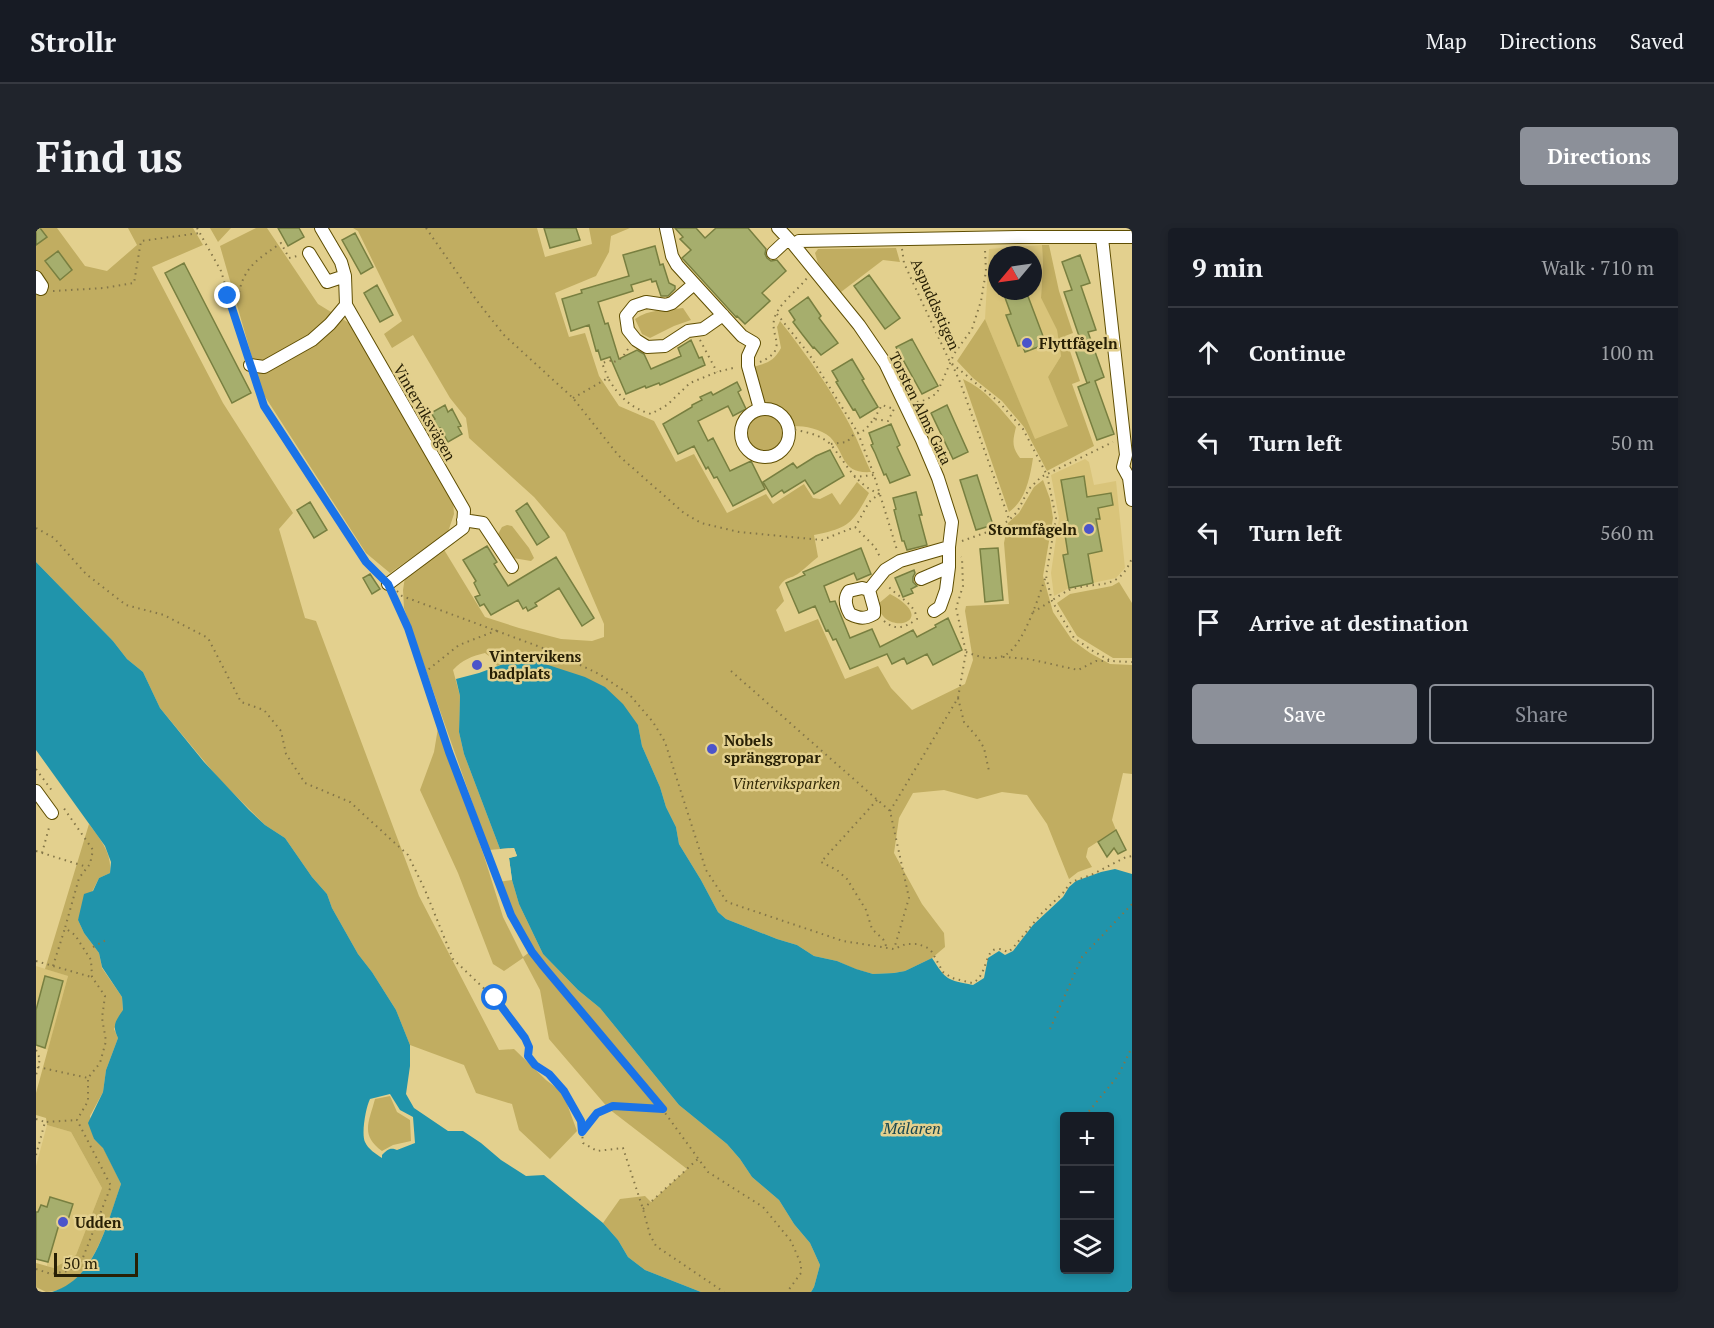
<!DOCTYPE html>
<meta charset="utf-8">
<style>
body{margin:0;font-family:"PT Serif",serif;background:#20242c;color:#f1f3f6}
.controls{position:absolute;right:18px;bottom:18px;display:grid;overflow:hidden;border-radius:6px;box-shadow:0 3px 9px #0003}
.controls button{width:54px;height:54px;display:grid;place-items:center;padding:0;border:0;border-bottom:2px solid #363941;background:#171b24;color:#f1f3f6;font:30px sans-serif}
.compass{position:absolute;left:952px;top:18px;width:54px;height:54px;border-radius:50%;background:#171b24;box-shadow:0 3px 9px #0003;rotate:241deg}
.scale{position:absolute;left:18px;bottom:15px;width:84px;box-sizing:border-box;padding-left:6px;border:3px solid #282005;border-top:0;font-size:16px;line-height:21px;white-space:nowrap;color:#282005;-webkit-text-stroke:4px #e3d08e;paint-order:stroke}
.stop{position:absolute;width:18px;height:18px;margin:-14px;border:4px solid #1a73e8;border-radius:50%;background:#fff}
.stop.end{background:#1a73e8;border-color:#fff;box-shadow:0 2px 6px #0008}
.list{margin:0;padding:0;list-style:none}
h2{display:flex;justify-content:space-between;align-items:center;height:78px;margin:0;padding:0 24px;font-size:26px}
h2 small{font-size:20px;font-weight:400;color:#9ea1a6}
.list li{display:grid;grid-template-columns:39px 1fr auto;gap:18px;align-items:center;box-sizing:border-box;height:90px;padding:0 24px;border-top:2px solid #363941}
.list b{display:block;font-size:22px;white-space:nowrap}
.list em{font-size:20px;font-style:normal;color:#9ea1a6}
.actions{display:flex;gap:12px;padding:18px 24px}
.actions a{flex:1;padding:14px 0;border:2px solid #8c9099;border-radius:6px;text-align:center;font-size:21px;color:#8c9099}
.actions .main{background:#8c9099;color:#fff}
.icon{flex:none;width:33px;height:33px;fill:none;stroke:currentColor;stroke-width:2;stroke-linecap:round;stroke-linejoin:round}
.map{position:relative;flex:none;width:1096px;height:1064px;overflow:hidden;border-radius:6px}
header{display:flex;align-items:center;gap:36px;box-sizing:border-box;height:84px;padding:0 30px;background:#171b24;border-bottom:2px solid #363941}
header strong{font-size:28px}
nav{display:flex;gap:33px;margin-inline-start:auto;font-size:21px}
.intro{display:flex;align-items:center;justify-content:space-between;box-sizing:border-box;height:144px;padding:0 36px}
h1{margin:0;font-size:42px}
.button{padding:15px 27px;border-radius:6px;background:#8c9099;color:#fff;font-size:21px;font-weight:700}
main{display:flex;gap:36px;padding:0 36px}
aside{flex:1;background:#171b24;border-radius:6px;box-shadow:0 3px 9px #0003}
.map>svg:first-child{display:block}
.built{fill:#d9c47a;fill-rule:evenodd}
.green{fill:#c1ad61}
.water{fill:#2094ab;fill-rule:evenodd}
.pier{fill:#e3d08e}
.building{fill:#a6ae6d;stroke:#787f40;stroke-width:1.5}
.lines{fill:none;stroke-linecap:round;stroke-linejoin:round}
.minor-casing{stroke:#5f4e02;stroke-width:14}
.path{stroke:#847648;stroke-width:2;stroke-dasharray:1.5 4.5;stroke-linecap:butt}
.minor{stroke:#fff;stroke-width:12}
.route{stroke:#1a73e8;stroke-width:8}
.poi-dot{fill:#4b54ca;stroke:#e3d08e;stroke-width:2}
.labels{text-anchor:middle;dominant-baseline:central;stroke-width:5;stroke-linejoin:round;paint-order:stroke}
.street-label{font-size:15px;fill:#282005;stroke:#e3d08e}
.poi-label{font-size:15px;font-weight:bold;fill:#282005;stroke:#e3d08e;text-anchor:start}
.park-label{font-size:15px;font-style:italic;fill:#312805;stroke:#e3d08e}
.water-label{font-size:16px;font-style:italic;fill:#15454f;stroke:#e3d08e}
</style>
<header>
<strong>Strollr</strong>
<nav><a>Map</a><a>Directions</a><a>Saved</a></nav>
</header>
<div class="intro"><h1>Find us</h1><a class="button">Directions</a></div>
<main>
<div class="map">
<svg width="1096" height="1064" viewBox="0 0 1096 1064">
<rect width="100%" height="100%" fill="#e3d08e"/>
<path class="built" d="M1006,17L1007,36L1005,70L1021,102L1025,128L1012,149L1033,198L999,212L949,91L953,21ZM961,27H997V63H961Z
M1049,231L1053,234L1058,257L1080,253L1089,340L1080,350L1033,360L1018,368L1015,345L1023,290L1015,247Z
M0,738L32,748L12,822L0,818Z
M11,897L35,904L66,960L40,1027L18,1040L11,1038V1034L0,1031V938Z"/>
<path class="green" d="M0,0H21L49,38L71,43L101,17L92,0H157L167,17L116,39L187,175L257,285L243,301L269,390L280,393L383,668L463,822L478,821L510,852L527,865L541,903L514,931L483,902L476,876L440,865L428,837L374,817L360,782L336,744L322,726L296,680L291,666L276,649L249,610L229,597L183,551L124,480L107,444L91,431L77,413L0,334Z
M174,0H195L182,14Z
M220,0H231L282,76L313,95L417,271L418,286L412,304L354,345L330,325L226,164L184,18Z
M317,0H501L509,29L556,16L553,0H594L575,8L573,24L560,48L519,65L533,109L549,105L563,148L583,178L618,193L640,234L658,226L691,285L730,266L737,276L768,256L777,270L784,271L796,265L804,277L821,254L833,265C816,296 813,300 778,307L782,329C775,334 770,340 763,345C754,352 751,347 743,359L748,373L740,382L749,404L782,391L809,451L842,438L855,460L876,482L929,456L937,432L929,383L930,378L973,376L968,315L972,295L983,285L998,259L1007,252L1014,271L1017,290L1007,348L1017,384L1036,412L1054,425L1074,436L1096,437V546L1087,545L1076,592L1080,602L1052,620L1050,629L1056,639L1042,644L1033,651L1011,596L991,567L966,564L941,571L908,562L877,565L863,590L858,625L886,676L908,705L909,719L896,730L869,743L858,745L837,746L819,741L801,733L778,728L761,717L741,711L690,691L682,684L665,652L643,616L640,599L630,579L624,559L606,518L602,497L481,431L461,438L457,431L449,425C436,428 426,432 417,442L424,468L423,504L428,526L464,621L453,622L368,380L367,362L369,349L407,320L449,389L483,400L525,411L556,413L568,409V396L529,305L498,269L433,210L430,190L414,170L377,107L356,120L348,106L366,93L322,3Z
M1006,17H1013L1023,63L1037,105L1029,108L1044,153L1036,156L1058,218L1011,243L988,199L966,173L937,150L921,133L949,91L999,211L1032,198L1012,149L1025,128L1021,102L1005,70L1007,36Z
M860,20L864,34L847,32L805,64L782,35L779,25L782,21Z
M647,80L655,92L638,98L614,110L606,106L599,91C613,81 631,82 647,80Z
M744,93C771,127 796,163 816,201C823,215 828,230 835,244C805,246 810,226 794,209C785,201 769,198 758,198L745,183L724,172L717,139C731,135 737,134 745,120L741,99Z
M927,151C949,161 964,180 980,199C977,212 975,218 984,230H997C994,249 990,272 973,284Z
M708 206a21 21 0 1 1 42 0a21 21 0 1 1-42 0Z
M471,297L476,298L493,320L498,330L495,333L477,330L462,306L466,299Z
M1083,354L1096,375V430H1077L1041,408L1021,375L1034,366L1076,358Z
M854,366C907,394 846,410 842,376Z
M402,500L448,628L467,689L487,729L495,723L475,687L462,654L476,652L483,676L507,726L542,762L564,780L643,877L691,916L704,931L716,949L743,972L758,996L774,1015L784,1037L778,1059L775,1064H665L609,1042L592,1029L582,1012L567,995L584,971L609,968L615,974L651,941L573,881L513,811L504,762L487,730L468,743L457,736L422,645L384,562L398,524Z
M53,596C65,612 76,625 74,645L63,650L42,692L48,705L63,725L66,740L86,769L87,783L78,801L82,810L70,842L67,864L54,888L58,911L67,919L85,956C73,990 55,1064 10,1064L0,1059V1035L18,1040L40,1027L66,960L35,904L11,897L10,890L0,887V865L32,748L9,741Z
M354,868L361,884L374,892L375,913L357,917L346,923C324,907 333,894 339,871Z"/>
<path class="water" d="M0,334L77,413L91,431L107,444L124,480L168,534L213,582L229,597L249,610L276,649L291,666L296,680L322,726L336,744L360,782L374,817V838L370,866L378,880L412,903H427L445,915L465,932L490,948L508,947L567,995L582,1012L592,1029L609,1042L665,1064H16C60,1051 71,994 85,956L67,920L58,911L52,895L67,864L70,842L82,810C76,797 79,794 87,782L86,769L66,739L63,725L48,705L42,692L48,666L57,663L63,650L74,645L75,634L69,618L0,522ZM354,866L364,882L377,889L379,915L361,922C354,919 351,922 346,927V930C340,926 332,921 329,914C325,905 330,879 334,871Z
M481,431L506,435L549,449L569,459L587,476L602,497L606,518L624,559L630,579L640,599L643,616L665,652L682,684L690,691L741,711L761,717L778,728L801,733L820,741L837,746L858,745L869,743L896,730C910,752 911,752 937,757L948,750L952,730L963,723L969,727L977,723L997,697L1027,669L1033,659L1040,653L1065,644L1079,641L1096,646V1064H775L778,1059L784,1037L774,1015L758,996L743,972L716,949L704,931L691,916L643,877L564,780L542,762L507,726L483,676L476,652L473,630L481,628L478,620L464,621L428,526L423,504L424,468L420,451L443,445ZM1028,888H1074V1042H1028Z"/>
<path class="pier" d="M478,620L481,628L473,630L476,652H473L470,629L472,627L477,626L476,623L465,624L464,621Z"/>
<path class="building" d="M0,0H4L11,9L0,17Z
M242,0H263L268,9L252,18Z
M508,0H540L544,12L514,20Z
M639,0H660L669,10L680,0H712L730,21L729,26L731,30L735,33L741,32L750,43L726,65L734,73L709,96L701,88L700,89L648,32L646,30L655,22L644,11L647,9Z
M319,5L337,39L325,46L306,12Z
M619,18L624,37L627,36L633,55L639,58V61L632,68H625L620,53L616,54L615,51L595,57L597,63L562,74L569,96L572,95L583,131L601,122L608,126L615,141L645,128L642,120L655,112L663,130L666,129L669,137L624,157L623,155L610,160L609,158L590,166L574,129L565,132L562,122L560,123L553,97L535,103L526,71L546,65L545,62L593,48L587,27Z
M22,23L36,42L24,52L9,33Z
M1044,27L1054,55L1045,58L1060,102L1052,104L1068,149L1059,153L1078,206L1061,212L1042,159L1054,154L1051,155L1035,110L1043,108L1028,64L1036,62L1026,34Z
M148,35L215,165L196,175L129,45Z
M833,47L864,90L849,101L818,58Z
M341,57L357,87L344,94L328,65Z
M973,63H990L1010,116L989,124L986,117L982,118L970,87L975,86L968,67L973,65Z
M772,69L785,88L783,90L802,115L785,127L778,119L777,120L766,106L757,94L759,92L753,83Z
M876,111L902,158L886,166L860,119Z
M816,131L828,151L826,152L842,179L824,190L819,181L817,182L800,154L802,153L796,143Z
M701,154L705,162L702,164L710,181L697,188L692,178L662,193L672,213L677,210L694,243L715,233L729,261L697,278L681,249L678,250L672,239L670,241L658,218L642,226L627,196L656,179V177L666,172L664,169L675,164L677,167Z
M409,177L412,184L416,181L425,198L422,199L426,206L412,214L404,200L402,202L397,192L399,191L395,185Z
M911,177L932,224L917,231L895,185Z
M855,196L864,217L861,219L874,247L854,255L850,246L848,247L839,225L835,217L837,216L833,205Z
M794,222L808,248L778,266L769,252L748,265L746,262L736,269L727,254L757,235L761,240L780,228Z
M941,247L957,297L940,302L924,252Z
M1048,248L1051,269L1075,265L1077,277L1062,280L1064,291H1060L1066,323L1052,326L1057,355L1033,360L1027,327L1032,326L1027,294L1032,293L1025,252Z
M880,264L886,287H883L891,317L871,322L868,313H866L858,282L860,281L857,270Z
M274,274L291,302L278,310L261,282Z
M491,275L513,309L501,317L480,283Z
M451,318L461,334L458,336L472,358L520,329L558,390L546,398L523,360L499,375L501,378L492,383L490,379L487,381L482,372L455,387L448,376L444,378L439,369L444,367L438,355L440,353L427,332Z
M825,320L835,346L821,352L818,345L788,358L794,374L799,373L814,410L836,401L844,419L877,402L881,409L900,399L899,397L912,390L926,422L897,437L891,426L871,436L868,430L856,436L851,426L814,441L800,411L797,412L792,402L790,403L779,378L763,385L750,355L769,347L767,344Z
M962,320L967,372L949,374L944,321Z
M878,342L879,345L877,349V354L881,358L875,361L877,365L867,369L859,350Z
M334,346L344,361L336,366L327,350Z
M1080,602L1090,622L1082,626L1078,620L1071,629L1062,614Z
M9,748L27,753L9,820L0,817V782Z
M14,969L37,976L31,995L24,993L12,1034L0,1031V984H2L5,977L11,979Z"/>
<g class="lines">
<defs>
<path id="minor" d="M285,0L305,34L309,48L310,77L428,282L427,300L352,356
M630,0L636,28L641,37L706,108L718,115L712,128V138L724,181
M742,0L758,17L823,97L849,135L886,212L902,250L916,294L913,319V339L910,362L904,379L898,383
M1066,10L1090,227L1087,239L1093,250L1096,272
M758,17L763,13L986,9H1096
M273,25L291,54L309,48
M737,25L752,11
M0,49L6,58L5,61L0,59
M658,56L636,75L630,77L610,74L598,78L590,88L592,102L600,112L611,119L629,118L652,103L667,101L687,87
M214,137L228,139L276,112L294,96L310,77
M705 205a24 24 0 1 1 48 0a24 24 0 1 1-48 0Z
M427,292L447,295L476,339
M885,351L913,339
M833,362L838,380V386C829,391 824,391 814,386C810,379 807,371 813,363L826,360L833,362L849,342L864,333L913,319
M0,563L16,585"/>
</defs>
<use href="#minor" class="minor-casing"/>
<path class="path" d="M161,0L185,43L210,125
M390,0L441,73L468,107L537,170L582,227L648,285L665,295L703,304L786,312L819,299L839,319L845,331
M866,21L868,35L879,59L914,134L963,174L987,201L1011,247L1020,290L1010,348L1016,373L1038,410L1057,423L1075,433L1096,434
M17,63L68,60L98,55L105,13L164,5
M192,68L203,65C208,38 224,30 245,15L253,30L261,28
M741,86L773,126L822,205L838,247L861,322
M664,112L681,144
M724,134C756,120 730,107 740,86C747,72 762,62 771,50
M916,136L924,154L973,291
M217,148L228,178L330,334L343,348
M572,150L566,135L577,132L578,134L586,130L592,121
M537,170L572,150C583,169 595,180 615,186L631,177L654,155L681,144L701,139
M881,174L890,172L901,165L918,126L936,101L945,73L950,43L949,22
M838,191L846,177L858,181
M753,201C765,203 779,205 789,212C796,216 800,224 805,230C816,246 825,258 843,266L833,274L820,298
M795,216L811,214L818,206L829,202L838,191L852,193L858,181
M818,249L838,247
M0,300L18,310L50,346L90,377L128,387L172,410L205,474L228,482L245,503L250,526L269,555L314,574L372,627L389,662L417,731L458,770L489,810L493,819L492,828L499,837L513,846L528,863L545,893L547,915L561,923L587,920L607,981L614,1007L620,1018L688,1064
M926,313L960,301L973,292L981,284L993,261L1005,249L1077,214
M361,363L366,368L515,423L563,446L593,466L617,494L629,514L670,642L691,674L807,713L858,721L870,716H882L892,720L896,724L907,744L916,750L936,755C952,749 948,720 962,721C966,721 969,723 972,724L976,721L1005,686L1027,665L1035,654L1055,647L1090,629L1096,628
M357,366L372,400L413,524L475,687L496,724L507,738L624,878L672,944L727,979L755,1013L765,1036V1045L751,1064
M997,384C1008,378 1023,367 1033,362C1061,352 1082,365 1096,330
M848,393C860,403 868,400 881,391C879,375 861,369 851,357
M930,424C941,428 955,433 967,428C987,421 1003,367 1010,348
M967,429L993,431L1042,442L1060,433H1073
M695,443L854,583L873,670L858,721
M388,445L423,417L462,402
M922,470L928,494L942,510L948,520L953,543
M0,541L17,564
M841,572L785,634L801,642L811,651L830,682L836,701L847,711L851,720
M854,583L922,470L930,424L920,380L927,358L926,330L925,329
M0,623L51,639
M6,625L14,596
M57,719L72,711
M0,733L55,749
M17,738L29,700
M1014,801L1046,729L1096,676
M0,822L4,831L0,847
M2,839L52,850
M1049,888L1082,848L1096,819
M0,891L9,894
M547,903L562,885L577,877L627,881
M0,927L9,894L41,892
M607,981L663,930
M0,1041L15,1046L32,1043L46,1032L75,958L41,892L52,873V850L64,835L70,813L66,790L69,768L56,749L55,732L39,707L29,700L43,650L54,636L57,622L27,579"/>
<use href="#minor" class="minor"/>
</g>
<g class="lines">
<path class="route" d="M192,68L228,178L330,334L352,356L372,400L413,524L475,687L496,724L507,738L627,881L577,878L561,885L546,904L545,893L528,863L513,846L499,837L492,828L493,819L489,810L459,770"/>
</g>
<g class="poi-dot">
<circle cx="991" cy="115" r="6"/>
<circle cx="1053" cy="301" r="6"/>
<circle cx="441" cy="437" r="6"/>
<circle cx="676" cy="521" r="6"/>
<circle cx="27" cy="994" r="6"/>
</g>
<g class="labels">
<g class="street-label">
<text transform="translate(900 76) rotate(66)">Aspuddsstigen</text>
<text transform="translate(885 180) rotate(64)">Torsten Alms Gata</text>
<text transform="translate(389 184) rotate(60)">Vinterviksvägen</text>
</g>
<g class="poi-label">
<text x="1003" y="115">Flyttfågeln</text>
<text x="1041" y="301" text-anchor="end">Stormfågeln</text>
<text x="453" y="428">Vintervikens<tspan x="453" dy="17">badplats</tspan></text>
<text x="688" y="512">Nobels<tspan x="688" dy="17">spränggropar</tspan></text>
<text x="39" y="994">Udden</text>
</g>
<g class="park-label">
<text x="750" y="555">Vinterviksparken</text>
</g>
<g class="water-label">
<text x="876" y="900">Mälaren</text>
</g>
</g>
</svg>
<div class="controls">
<button>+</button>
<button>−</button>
<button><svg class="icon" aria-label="layers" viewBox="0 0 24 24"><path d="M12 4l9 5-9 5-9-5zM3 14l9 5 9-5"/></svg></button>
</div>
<svg class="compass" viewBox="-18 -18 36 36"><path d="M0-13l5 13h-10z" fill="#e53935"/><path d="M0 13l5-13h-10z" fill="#9ea1a6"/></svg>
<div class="scale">50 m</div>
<div class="stop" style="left:459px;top:770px"></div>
<div class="stop end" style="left:192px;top:68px"></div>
</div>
<aside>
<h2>9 min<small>Walk · 710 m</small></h2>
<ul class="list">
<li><svg class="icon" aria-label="ahead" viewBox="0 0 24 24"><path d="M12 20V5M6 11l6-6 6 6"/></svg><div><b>Continue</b></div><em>100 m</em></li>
<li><svg class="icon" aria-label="left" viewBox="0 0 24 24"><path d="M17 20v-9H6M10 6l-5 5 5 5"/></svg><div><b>Turn left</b></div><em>50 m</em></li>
<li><svg class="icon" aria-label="left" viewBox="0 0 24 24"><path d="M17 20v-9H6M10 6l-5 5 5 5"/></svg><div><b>Turn left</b></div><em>560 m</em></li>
<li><svg class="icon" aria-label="arrive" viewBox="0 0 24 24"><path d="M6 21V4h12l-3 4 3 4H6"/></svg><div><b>Arrive at destination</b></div></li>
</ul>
<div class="actions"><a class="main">Save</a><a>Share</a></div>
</aside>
</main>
